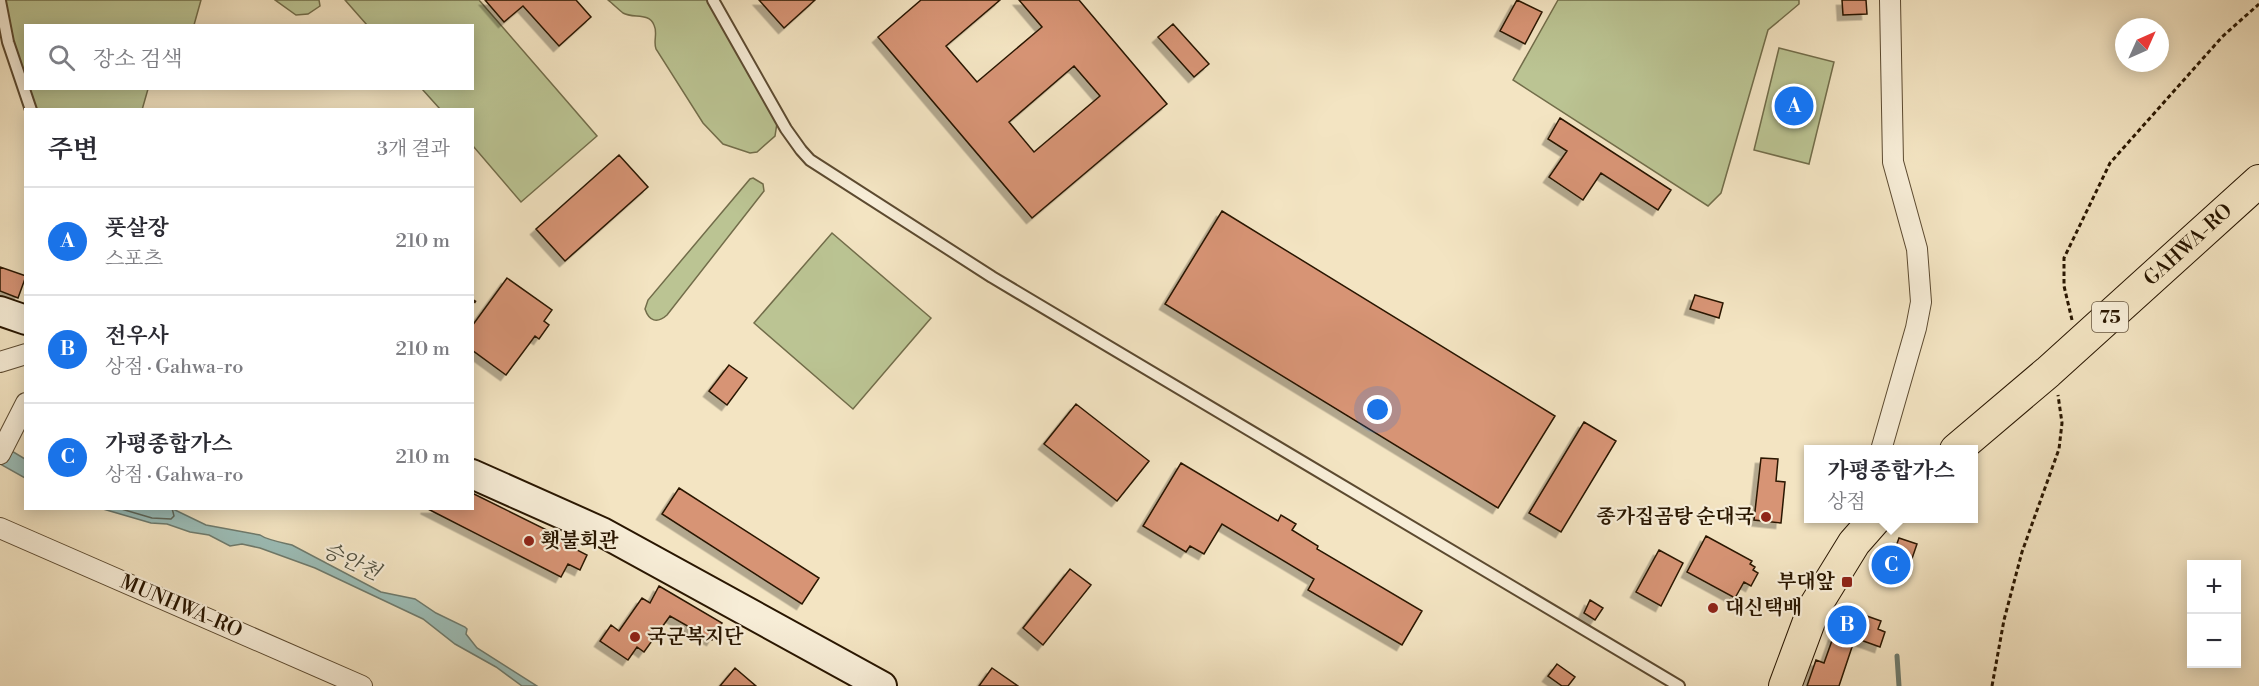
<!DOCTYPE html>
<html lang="ko">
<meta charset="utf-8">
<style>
body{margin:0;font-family:"Libre Bodoni","Noto Serif KR",serif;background:#f7f7f7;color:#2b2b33}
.controls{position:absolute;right:18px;bottom:18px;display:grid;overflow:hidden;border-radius:0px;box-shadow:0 3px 15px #0003}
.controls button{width:54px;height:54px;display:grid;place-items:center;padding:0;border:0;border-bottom:2px solid #e1e1e2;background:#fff;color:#2b2b33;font:30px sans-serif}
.compass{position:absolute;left:2115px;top:18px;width:54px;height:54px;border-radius:50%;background:#fff;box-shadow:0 3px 15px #0003;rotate:45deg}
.you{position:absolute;left:1378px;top:410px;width:21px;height:21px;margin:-15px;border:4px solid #fff;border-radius:50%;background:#1a73e8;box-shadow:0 0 0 9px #1a73e833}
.badge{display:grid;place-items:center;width:39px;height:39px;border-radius:50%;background:#1a73e8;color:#fff;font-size:20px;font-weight:700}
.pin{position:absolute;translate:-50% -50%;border:3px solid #fff;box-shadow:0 2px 6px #0006}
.popup{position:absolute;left:1804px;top:445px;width:174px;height:78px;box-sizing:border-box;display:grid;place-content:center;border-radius:0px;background:#fff;filter:drop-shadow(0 2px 4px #0005);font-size:20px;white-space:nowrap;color:#7c7c81}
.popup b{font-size:22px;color:#2b2b33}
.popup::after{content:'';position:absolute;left:50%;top:100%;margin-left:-12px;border:12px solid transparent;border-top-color:#fff}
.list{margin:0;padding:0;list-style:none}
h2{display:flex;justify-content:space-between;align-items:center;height:78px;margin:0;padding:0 24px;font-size:26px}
h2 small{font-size:20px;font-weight:400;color:#7c7c81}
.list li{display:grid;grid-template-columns:39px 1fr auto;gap:18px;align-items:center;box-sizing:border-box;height:108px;padding:0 24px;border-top:2px solid #e1e1e2}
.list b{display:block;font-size:22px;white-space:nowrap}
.list p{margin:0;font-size:20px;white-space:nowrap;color:#7c7c81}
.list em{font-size:20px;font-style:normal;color:#7c7c81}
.icon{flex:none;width:33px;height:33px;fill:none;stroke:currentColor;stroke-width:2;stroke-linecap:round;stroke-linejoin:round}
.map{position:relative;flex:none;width:2259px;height:686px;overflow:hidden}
.search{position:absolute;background:#fff;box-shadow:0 3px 15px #0003;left:24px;top:24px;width:450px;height:66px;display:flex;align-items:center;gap:15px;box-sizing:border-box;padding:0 21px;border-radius:0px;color:#7c7c81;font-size:22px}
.panel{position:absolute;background:#fff;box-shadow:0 3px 15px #0003;left:24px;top:108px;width:450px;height:402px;border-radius:0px}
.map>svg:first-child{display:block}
.green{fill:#bbc493;stroke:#726d4a;stroke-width:1.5}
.water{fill:#9cbeb8;stroke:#6e7b6e;stroke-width:1.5}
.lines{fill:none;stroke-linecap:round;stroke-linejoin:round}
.shore{stroke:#626a5c;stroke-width:1.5}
.stream{stroke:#6e7b6e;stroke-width:5}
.building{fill:#d79475;stroke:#291600;stroke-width:1.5;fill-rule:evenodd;filter:url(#shadow)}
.lane-casing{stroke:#5c4a30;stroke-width:14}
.street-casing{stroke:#5c4a30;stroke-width:22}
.secondary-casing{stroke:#291600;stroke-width:32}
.primary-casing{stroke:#291600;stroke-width:34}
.path{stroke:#291600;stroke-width:3;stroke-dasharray:4.5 3;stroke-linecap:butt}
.lane{stroke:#f7edd7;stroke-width:10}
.street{stroke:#f7edd7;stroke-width:20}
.secondary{stroke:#f7edd7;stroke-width:28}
.primary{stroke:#f3e4c2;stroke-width:32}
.poi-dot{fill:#8f2418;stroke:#f7edd7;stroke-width:2}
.labels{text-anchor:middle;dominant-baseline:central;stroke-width:4.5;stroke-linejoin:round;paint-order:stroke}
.shield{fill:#f7edd7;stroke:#675640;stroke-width:1.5}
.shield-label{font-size:18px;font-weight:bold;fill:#291600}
.street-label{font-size:20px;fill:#291600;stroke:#f7edd7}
.poi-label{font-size:20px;font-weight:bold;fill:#291600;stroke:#f7edd7;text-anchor:start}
.water-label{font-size:21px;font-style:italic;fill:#515140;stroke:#f7edd7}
</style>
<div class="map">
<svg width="2259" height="686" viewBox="0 0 2259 686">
<defs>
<filter id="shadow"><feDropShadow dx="-5.5" dy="5.5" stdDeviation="0" flood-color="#0004"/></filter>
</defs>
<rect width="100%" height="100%" fill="#f3e4c2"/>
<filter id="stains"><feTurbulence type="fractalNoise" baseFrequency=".00333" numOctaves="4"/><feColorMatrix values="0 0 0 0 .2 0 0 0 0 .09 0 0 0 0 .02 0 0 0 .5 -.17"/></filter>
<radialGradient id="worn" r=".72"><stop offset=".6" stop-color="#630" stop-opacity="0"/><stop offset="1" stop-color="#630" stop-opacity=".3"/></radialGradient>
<path class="green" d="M5,0H201L194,25L26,26L25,78L13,39Z
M275,0H319L320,6L308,14L296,15Z
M345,0H479L597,136L521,202L473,146L472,110L440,109L422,89L472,88V26L367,25Z
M608,0H707L777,123L775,136L757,152L750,153L723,144L703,123L656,49C653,41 658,33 654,25C649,12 633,19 623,13C618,9 613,4 608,0Z
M1558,0H1799V4L1768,30L1721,193L1708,206L1513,80Z
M1779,48L1834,62L1809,164L1754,150Z
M29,89H148L142,110L36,109Z
M753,178L763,184L764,191L667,315C657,324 649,321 645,309L648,300L750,179Z
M832,233L931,318L853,409L754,323Z"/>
<path class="water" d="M0,444L25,459V478L0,464Z
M103,509H173L206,525L260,535C267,540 284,543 292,545L381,592L415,599L436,613L465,627L467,629L466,634L477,648L537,686H522L496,667L455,644L423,619L315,568L260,548L242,544L230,546L209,535L190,532L167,524L151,523Z"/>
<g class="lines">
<path class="shore" d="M118,508L152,518L171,519L174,516L172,508"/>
<path class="stream" d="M1897,656L1899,686"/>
</g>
<path class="building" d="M485,0H576L591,17L559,46L523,6L504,22Z
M759,0H815L784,28Z
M921,0H1000L946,46L977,82L1042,27L1019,0H1079L1167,104L1032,218L878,37ZM1074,66L1100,96L1034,152L1009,122Z
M1517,0L1542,12L1525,44L1500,31Z
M1842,0H1866L1867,14L1843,15Z
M1173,24L1209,64L1194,77L1158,37Z
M1560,118L1671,190L1658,210L1601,173L1583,200L1549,177L1567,151L1548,139Z
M619,155L648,187L565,261L536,229Z
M1222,211L1555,416L1498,508L1165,304Z
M0,267L26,276L18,298L0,291Z
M507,278L552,310L544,321L549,325L539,339L535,336L506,375L472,350V326Z
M1695,295L1723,303L1719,318L1690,309Z
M729,365L747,378L727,405L709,391Z
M1076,404L1149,461L1117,501L1044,444Z
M1584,422L1616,441L1561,532L1529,513Z
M1761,458L1778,459L1776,481L1785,482L1781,523L1754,520Z
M1181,463L1278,521L1281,515L1296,524L1292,530L1318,546L1317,549L1422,611L1402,645L1308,590L1314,579L1222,524L1204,554L1190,546L1186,552L1143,526Z
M679,488L819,578L802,604L662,514Z
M472,493L577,545L575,549L587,555L580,570L568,564L561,577L426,508H472Z
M1706,536L1752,561L1750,564L1755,567L1753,570L1758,573L1751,586L1744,582L1735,598L1687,572Z
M1899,538L1917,544L1907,573L1883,565L1889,547L1895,549Z
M1659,550L1683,563L1661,606L1636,592Z
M1070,569L1091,585L1043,645L1023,628Z
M659,586L722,623L712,640L670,616L644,652L637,647L628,660L600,641L611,625L619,631L642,598L650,603Z
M1590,600L1603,608L1595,620L1584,613Z
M1847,609L1881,621L1878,629L1885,632L1880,647L1855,638L1839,686H1807L1816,660L1824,663L1834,635L1837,637Z
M1557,664L1575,677L1568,686H1562L1548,676Z
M735,668L756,686H720Z
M992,668L1018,686H979Z"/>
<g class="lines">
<defs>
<path id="lane" d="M713,0L786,129L801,150L810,160L992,277L1679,686
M0,1L8,42L31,110"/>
<path id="street" d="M0,362L26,354
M1881,450L1916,328L1921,302L1917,249L1893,162L1890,0
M0,454L26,403
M0,528L362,686"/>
<path id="secondary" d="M0,311L26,320
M472,474L602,532L882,686"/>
<g id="primary">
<path id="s1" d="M1956,450L2048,372L2259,181"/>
<path d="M1785,686L1814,608L1854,543L1876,518"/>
</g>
</defs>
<use href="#lane" class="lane-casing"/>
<use href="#street" class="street-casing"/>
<use href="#secondary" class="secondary-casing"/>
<use href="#primary" class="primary-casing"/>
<path class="path" d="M472,300L477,303
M2072,320L2064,286V258L2110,163L2222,37L2259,4
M1992,686L2004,620L2022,552L2059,449L2062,423L2058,395"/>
<use href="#lane" class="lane"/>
<use href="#street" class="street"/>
<use href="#secondary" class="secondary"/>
<use href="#primary" class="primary"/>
</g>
<g class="poi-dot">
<circle cx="1766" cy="517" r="6"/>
<circle cx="529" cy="541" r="6"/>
<rect x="1841" y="576" width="12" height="12" rx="3"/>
<circle cx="1713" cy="608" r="6"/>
<circle cx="635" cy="637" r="6"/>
</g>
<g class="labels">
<rect class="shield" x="2092" y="302" width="36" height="30" rx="4.5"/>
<g class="shield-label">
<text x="2110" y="317">75</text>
</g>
<g class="street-label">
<text stroke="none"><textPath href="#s1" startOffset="310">GAHWA-RO</textPath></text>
<text transform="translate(181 607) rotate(23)">MUNHWA-RO</text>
</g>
<g class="poi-label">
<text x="1754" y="517" text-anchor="end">종가집곰탕 순대국</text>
<text x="541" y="541">횃불회관</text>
<text x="1835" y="582" text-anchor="end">부대앞</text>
<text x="1725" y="608">대신택배</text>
<text x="647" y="637">국군복지단</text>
</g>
<g class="water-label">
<text transform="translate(351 562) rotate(25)">승안천</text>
</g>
</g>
<rect width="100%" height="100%" filter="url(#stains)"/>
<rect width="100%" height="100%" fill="url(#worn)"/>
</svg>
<div class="controls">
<button>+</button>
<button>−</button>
</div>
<svg class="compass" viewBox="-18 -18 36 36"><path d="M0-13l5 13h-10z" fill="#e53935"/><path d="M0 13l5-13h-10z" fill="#7c7c81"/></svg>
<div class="you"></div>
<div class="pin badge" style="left:1794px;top:106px">A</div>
<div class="pin badge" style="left:1847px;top:625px">B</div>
<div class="pin badge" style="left:1891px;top:565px">C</div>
<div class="popup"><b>가평종합가스</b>상점</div>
<div class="search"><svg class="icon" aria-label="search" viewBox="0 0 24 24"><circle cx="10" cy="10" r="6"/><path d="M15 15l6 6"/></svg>장소 검색</div>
<section class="panel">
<h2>주변<small>3개 결과</small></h2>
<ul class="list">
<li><span class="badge">A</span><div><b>풋살장</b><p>스포츠</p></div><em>210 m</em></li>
<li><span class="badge">B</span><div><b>전우사</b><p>상점 · Gahwa-ro</p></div><em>210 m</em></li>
<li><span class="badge">C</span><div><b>가평종합가스</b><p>상점 · Gahwa-ro</p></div><em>210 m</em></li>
</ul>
</section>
</div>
